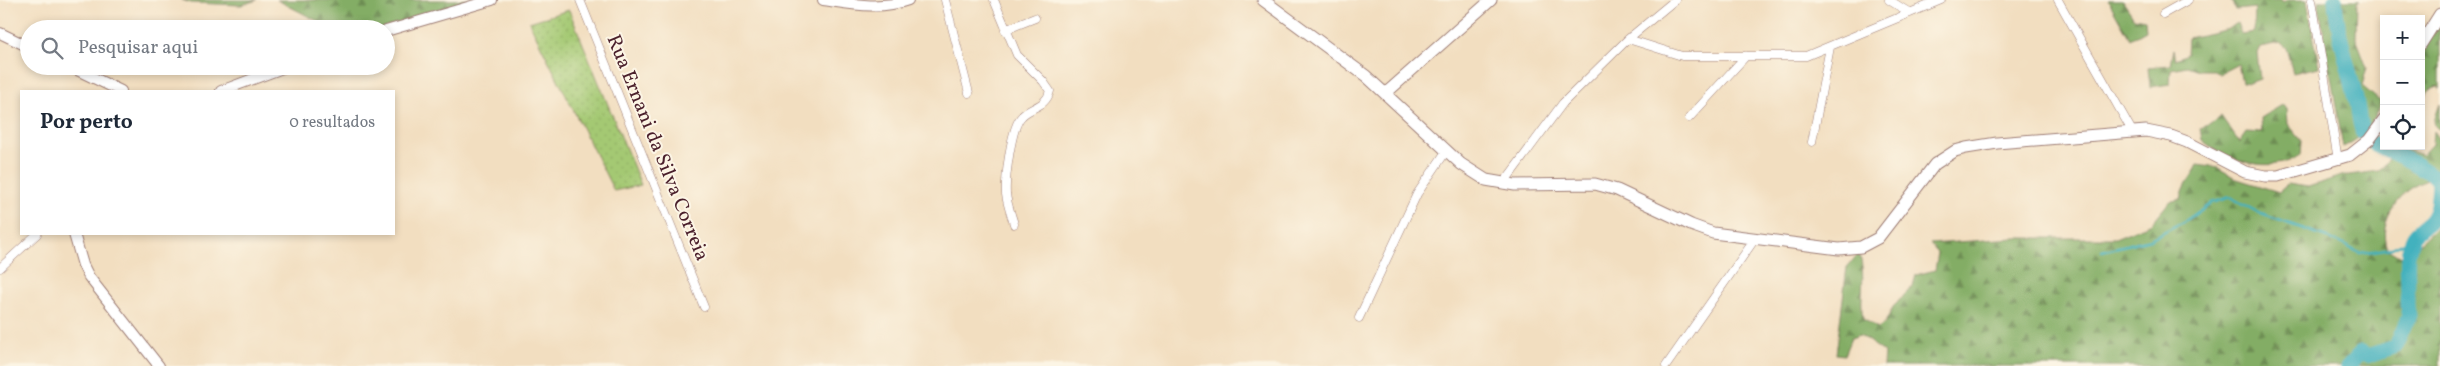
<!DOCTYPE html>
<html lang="pt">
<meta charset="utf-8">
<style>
body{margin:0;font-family:Vollkorn,serif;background:#f6f6f7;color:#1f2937}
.controls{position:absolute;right:15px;top:15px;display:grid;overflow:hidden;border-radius:0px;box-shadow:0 2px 8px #0003}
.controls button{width:45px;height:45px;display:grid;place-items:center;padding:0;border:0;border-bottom:1px solid #e0e1e3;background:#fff;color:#1f2937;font:25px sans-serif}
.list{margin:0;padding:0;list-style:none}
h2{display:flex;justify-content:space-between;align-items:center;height:65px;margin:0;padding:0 20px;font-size:21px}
h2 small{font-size:16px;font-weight:400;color:#747a83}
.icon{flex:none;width:28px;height:28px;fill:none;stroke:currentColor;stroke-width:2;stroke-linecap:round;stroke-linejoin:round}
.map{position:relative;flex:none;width:2440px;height:366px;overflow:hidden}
.search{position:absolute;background:#fff;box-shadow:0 2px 8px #0003;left:20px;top:20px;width:375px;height:55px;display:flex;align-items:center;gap:12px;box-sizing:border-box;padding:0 18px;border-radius:28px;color:#747a83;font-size:19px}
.panel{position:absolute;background:#fff;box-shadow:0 2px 8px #0003;left:20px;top:90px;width:375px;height:145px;border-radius:0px}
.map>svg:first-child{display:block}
.grass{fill:url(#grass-dots);stroke:#77744f}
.forest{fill:url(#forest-firs);stroke:#666648}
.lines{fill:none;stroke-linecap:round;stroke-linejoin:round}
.stream{stroke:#43b1be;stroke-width:2.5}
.river{stroke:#43b1be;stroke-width:15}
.minor-casing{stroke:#9e7e76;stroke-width:9}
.tertiary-casing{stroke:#9e7e76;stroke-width:12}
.secondary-casing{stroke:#9e7e76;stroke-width:13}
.minor{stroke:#fff;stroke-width:8}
.tertiary{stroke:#fff;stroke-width:10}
.secondary{stroke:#fff;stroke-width:11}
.labels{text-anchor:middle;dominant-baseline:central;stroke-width:4;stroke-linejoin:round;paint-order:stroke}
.street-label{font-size:20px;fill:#4a1f2b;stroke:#fcf5e5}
</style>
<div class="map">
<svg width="2440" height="366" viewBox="0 0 2440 366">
<defs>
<pattern id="grass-dots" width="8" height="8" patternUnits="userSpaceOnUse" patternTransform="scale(1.25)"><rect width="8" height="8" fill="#a4c973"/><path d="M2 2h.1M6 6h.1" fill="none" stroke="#8fac64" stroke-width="1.8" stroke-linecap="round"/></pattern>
<pattern id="forest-firs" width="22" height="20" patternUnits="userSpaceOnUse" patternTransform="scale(1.25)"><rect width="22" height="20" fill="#83ad65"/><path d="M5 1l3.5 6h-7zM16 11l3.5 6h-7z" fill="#6d8c53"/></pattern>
</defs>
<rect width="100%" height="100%" fill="#fcf5e5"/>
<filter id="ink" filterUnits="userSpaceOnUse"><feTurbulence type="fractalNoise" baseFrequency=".02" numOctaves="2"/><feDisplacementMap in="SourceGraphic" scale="10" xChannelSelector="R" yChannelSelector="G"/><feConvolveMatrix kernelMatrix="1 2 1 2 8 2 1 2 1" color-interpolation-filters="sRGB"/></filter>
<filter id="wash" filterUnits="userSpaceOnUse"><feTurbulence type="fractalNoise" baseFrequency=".0096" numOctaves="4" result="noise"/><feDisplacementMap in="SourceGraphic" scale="20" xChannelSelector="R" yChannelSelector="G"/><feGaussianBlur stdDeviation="1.12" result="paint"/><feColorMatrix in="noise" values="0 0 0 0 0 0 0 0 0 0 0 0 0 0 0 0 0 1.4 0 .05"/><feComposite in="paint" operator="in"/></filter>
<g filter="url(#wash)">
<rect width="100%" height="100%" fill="#f2dec0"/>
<path class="grass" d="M569,10L641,185L614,191L529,22Z"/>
<path class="forest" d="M182,0H257L241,5L191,3Z
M277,0H471L379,29H333Z
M2108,0H2122L2134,18L2145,20L2146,30L2130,39Z
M2231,0H2281L2283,3L2288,0H2307L2319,67L2293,73L2286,48L2280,43L2260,47L2257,53L2260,79L2249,83L2242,82L2238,64L2219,74L2214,70H2199L2187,66L2171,69L2170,84L2150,87L2148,67L2170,65L2173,49L2175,59L2187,54L2188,38L2229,29L2237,23L2241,34L2254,32L2255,8L2235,10Z
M2318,0H2360L2357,2L2356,38L2367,67L2362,86L2381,102C2371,125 2366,136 2343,147Z
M2440,24V89L2438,86L2430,89L2422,99C2416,75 2422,42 2440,24Z
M2440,104V131L2435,126L2434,120Z
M2282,105L2287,109L2288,124L2302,141L2301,155C2271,175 2227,161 2202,140L2200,128L2209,125L2221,116L2239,142L2246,132L2262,133L2261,118Z
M2433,131L2440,141V185L2429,179C2402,188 2376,219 2387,249L2399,256L2410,253L2440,224V366H1883L1884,352L1860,335L1851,338L1844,355L1836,354L1847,267L1859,253C1867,277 1859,295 1863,319L1878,328L1885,323L1893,307L1913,286L1916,275L1935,270L1938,253L1930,244L2014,238H2115L2152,223L2169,202L2181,199C2184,183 2191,179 2198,165L2218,168L2237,179L2279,192L2288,184L2308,187L2341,176L2379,171L2396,147L2422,155L2432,144Z"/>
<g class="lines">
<path class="stream" d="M2439,180L2440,181
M2102,251L2150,239L2188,219L2211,203L2230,197L2261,214L2327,237L2360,253L2392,248L2414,237"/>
<path class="river" d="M2335,0C2337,32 2348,65 2355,95C2359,108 2358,121 2363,133
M2348,366L2361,352L2367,356L2396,346L2409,315C2405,304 2408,299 2408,288C2408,271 2405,255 2413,238C2416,231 2424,227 2429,222C2439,213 2438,193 2439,180L2417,165L2373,143"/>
</g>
</g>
<g filter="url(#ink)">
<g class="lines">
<defs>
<path id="minor" d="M580,0L704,307
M945,0L969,93
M994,0L1017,55L1043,81L1050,91C1046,107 1032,106 1022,116C1011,126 1005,179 1006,194C1007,204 1011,214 1014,224
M1889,0L1910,13
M2058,0L2132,131
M2312,0L2338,160
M2163,14L2188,0
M1005,30L1035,18
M1628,39L1682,56H1806L1941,0
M1689,118L1746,56
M1812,142L1830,47
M1503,184L1563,103L1628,39L1675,0
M0,268L37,234
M1359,318L1417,194L1447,150
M1666,366L1755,239"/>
<path id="tertiary" d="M823,0C852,4 880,10 908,0
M386,31L492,0
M0,33L29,47
M69,66L121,91
M221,91L288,66
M74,234L83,265L89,277L159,366"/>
<path id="secondary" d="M1263,0L1366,76L1461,164L1486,180L1515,185L1595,184L1617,190L1691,225L1713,233L1839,249L1861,247L1878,238L1935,164L1955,151L1966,148L1997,143L2146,131L2171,136L2187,142L2245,172L2265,176H2278L2350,155L2369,140L2384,120
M2421,44L2440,14
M1386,93L1491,0"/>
</defs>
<use href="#minor" class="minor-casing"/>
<use href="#tertiary" class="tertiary-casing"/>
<use href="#secondary" class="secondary-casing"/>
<use href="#minor" class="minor"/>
<use href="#tertiary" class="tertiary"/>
<use href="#secondary" class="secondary"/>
</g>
</g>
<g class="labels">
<g class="street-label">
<text transform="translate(657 148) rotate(68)">Rua Ernani da Silva Correia</text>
</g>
</g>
</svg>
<div class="controls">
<button>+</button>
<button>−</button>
<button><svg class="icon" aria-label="locate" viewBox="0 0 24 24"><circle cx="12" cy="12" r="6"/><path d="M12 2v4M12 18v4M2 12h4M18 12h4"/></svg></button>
</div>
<div class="search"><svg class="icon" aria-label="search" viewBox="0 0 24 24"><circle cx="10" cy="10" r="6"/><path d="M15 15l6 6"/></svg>Pesquisar aqui</div>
<section class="panel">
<h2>Por perto<small>0 resultados</small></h2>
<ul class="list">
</ul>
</section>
</div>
